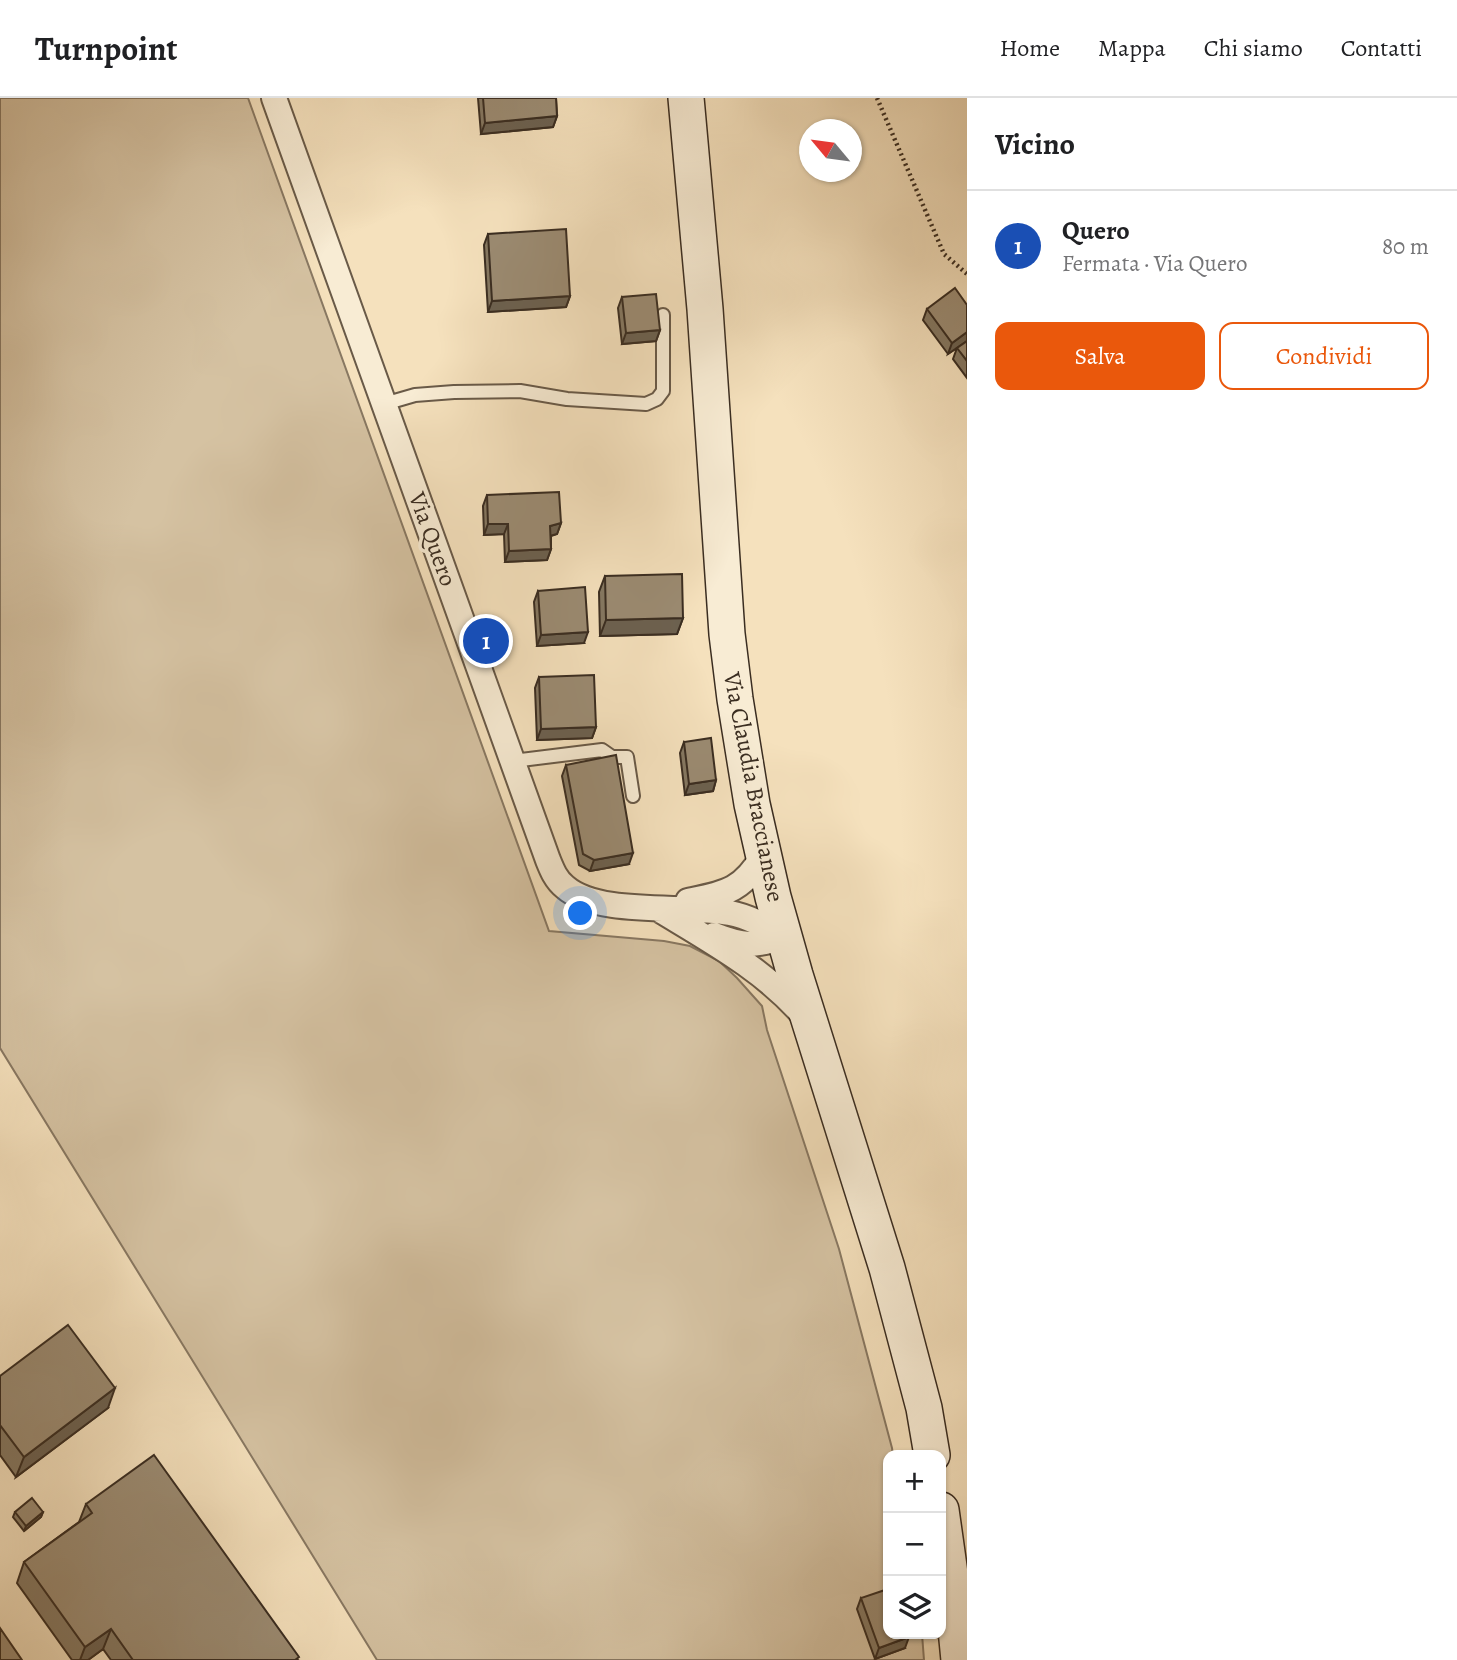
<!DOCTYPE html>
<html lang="it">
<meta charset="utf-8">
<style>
body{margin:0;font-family:Alegreya,serif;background:#f2f2f2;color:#202124}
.controls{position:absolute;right:21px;bottom:21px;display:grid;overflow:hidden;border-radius:14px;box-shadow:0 2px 5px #0004}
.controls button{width:63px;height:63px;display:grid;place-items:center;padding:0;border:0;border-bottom:2px solid #e0e0e0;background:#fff;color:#202124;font:35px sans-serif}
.compass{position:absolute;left:799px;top:21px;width:63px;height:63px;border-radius:50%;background:#fff;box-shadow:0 2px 5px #0004;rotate:299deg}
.you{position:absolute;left:581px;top:816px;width:24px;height:24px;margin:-18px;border:5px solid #fff;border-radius:50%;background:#1a73e8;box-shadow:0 0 0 10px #1a73e833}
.badge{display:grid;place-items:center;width:46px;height:46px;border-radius:50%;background:#ea580c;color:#fff;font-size:23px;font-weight:700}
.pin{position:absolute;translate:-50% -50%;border:4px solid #fff;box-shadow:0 2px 7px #0006}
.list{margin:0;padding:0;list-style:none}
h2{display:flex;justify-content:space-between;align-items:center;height:91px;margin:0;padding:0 28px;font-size:30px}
h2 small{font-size:23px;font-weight:400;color:#757577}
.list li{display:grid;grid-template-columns:46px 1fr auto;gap:21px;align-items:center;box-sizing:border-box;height:112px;padding:0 28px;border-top:2px solid #e0e0e0}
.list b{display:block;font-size:26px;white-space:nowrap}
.list p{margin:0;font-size:23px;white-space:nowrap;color:#757577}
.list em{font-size:23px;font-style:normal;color:#757577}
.actions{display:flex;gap:14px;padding:21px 28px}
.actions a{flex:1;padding:16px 0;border:2px solid #ea580c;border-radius:14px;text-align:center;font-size:24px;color:#ea580c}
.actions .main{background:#ea580c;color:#fff}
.icon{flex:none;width:38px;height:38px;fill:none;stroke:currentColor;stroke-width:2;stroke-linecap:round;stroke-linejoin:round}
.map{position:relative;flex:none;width:967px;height:1562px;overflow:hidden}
header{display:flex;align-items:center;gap:42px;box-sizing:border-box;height:98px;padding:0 35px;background:#fff;border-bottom:2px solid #e0e0e0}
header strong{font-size:33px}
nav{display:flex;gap:38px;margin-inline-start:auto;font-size:24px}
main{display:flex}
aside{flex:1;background:#fff}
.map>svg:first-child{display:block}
.green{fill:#d5c2a2;stroke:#887862;stroke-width:2}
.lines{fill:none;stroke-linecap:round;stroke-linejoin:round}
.lane-casing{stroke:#695a48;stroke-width:16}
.street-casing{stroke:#695a48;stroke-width:28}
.secondary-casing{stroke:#3a2d21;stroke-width:38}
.path{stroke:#3a2d21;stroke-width:4.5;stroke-dasharray:2 3.5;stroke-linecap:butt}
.lane{stroke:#f8ecd4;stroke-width:12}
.street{stroke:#f8ecd4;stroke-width:24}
.secondary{stroke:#f8ecd4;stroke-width:35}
.wall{fill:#857862;stroke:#3a2d21;stroke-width:2}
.shaded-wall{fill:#6c6150;stroke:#3a2d21;stroke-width:2}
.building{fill:#9b8b72;stroke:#3a2d21;stroke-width:2}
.labels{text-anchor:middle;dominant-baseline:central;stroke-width:7;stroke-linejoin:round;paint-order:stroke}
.street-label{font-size:24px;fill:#3a2d21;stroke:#f8ecd4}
</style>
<header>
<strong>Turnpoint</strong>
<nav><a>Home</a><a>Mappa</a><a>Chi siamo</a><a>Contatti</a></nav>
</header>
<main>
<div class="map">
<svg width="967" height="1562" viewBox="0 0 967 1562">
<rect width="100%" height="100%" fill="#f5e1bd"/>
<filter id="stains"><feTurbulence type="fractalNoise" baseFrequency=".00286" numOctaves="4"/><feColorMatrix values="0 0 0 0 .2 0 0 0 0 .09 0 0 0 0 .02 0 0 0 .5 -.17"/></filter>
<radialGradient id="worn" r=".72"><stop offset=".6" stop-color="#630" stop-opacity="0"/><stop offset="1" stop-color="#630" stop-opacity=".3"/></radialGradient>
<path class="green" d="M0,0H248L549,833L664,843L690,848L719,863L737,880L762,908L767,932L839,1151L892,1350L893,1357H888V1536H922L924,1562H377L0,950Z"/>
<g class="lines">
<defs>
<path id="lane" d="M384,306L415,297L454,294L520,293L567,301L646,306L657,301L663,293V217
M513,663L602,652L612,659H627L633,698"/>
<path id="street" d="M274,0L548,762C552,772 556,782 565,789C599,819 685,806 730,815C750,819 767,829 785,839
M688,803C726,795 742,793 763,758
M660,812C711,843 766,873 805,919
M714,837C744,849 754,848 785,839"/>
<path id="secondary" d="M686,0L705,211L727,536L735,601L752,706L773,799L795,877L887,1170L924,1310L932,1357
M941,1412L952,1490L959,1562"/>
</defs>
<use href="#lane" class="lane-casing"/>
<use href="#street" class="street-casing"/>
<use href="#secondary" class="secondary-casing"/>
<path class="path" d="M877,0L944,156L967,176"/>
<use href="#lane" class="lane"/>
<use href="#street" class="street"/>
<use href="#secondary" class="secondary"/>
</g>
<path class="wall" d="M478,0H556L557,18L553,29L481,36Z
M488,136L570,198L566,209L488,214L484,147Z
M622,199L660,232L656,243L622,246L618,210Z
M927,211L967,243L948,256L923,222Z
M967,243V280L953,261L957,250Z
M487,397L561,425L557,436L551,438V451L547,462L505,464L504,436L484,437L483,408Z
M605,478L683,520L677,536L600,538L599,494Z
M538,493L584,545L537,548L534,504Z
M539,579L596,629L592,640L537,642L535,590Z
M684,644L716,682L713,693L685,697L680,655Z
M566,667L629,766L590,773L579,767L562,678Z
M0,1278L108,1310L16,1379L0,1357Z
M86,1406L298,1562H111L103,1551L88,1562H72L17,1485L24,1464L79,1424Z
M15,1414H43L41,1419L24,1433L13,1419Z
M861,1500L905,1550L875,1561L857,1511Z"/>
<path class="shaded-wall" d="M557,18L553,29L481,36L485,25Z
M570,198L566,209L488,214L492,203Z
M660,232L656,243L622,246L626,235Z
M967,234V243L948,256L952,245Z
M561,425L557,436L546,439L550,428Z
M488,426H508L504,436L484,437Z
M551,451L547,462L505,464L509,453Z
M683,520L677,536L600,538L606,522Z
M588,534L584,545L537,548L541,537Z
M596,629L592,640L537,642L541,631Z
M716,682L713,693L685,697L689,686Z
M633,755L629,766L590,773L594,762Z
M115,1290L108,1310L16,1379L24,1359Z
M43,1414L41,1419L24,1433L26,1428Z
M111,1531L103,1551L88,1562H80L85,1549Z
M909,1539L905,1550L875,1561L879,1550Z"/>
<path class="building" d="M483,0H556L557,18L485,25Z
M566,131L570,198L492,203L488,136Z
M955,190L967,207V234L952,245L927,211Z
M656,196L660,232L626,235L622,199Z
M967,243V263L957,250Z
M559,394L561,425L550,428L551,451L509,453L508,426H488L487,397Z
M682,476L683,520L606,522L605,478Z
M585,489L588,534L541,537L538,493Z
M594,577L596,629L541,631L539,579Z
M711,640L716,682L689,686L684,644Z
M616,657L633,755L594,762L583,756L566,667Z
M68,1227L115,1290L24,1359L0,1327V1278Z
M154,1357L299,1559L295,1562H133L111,1531L85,1549L24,1464L92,1415L86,1406Z
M32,1400L43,1414L26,1428L15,1414Z
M888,1491V1536H907L909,1539L879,1550L861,1500Z
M0,1530L22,1562H0Z"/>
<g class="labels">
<g class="street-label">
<text transform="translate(433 441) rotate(70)">Via Quero</text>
<text transform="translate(754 689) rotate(79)">Via Claudia Braccianese</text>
</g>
</g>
<rect width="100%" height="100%" filter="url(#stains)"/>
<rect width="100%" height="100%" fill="url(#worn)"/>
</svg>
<div class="controls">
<button>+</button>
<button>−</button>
<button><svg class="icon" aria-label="layers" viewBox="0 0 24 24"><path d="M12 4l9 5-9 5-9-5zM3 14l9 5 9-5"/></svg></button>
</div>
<svg class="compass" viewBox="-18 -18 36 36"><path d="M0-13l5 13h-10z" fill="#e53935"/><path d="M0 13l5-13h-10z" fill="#757577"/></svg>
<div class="you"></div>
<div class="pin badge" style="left:486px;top:543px;background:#1a4fb4">1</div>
</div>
<aside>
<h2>Vicino<small></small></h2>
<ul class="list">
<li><span class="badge" style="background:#1a4fb4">1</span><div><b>Quero</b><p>Fermata · Via Quero</p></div><em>80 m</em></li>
</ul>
<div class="actions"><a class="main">Salva</a><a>Condividi</a></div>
</aside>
</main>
